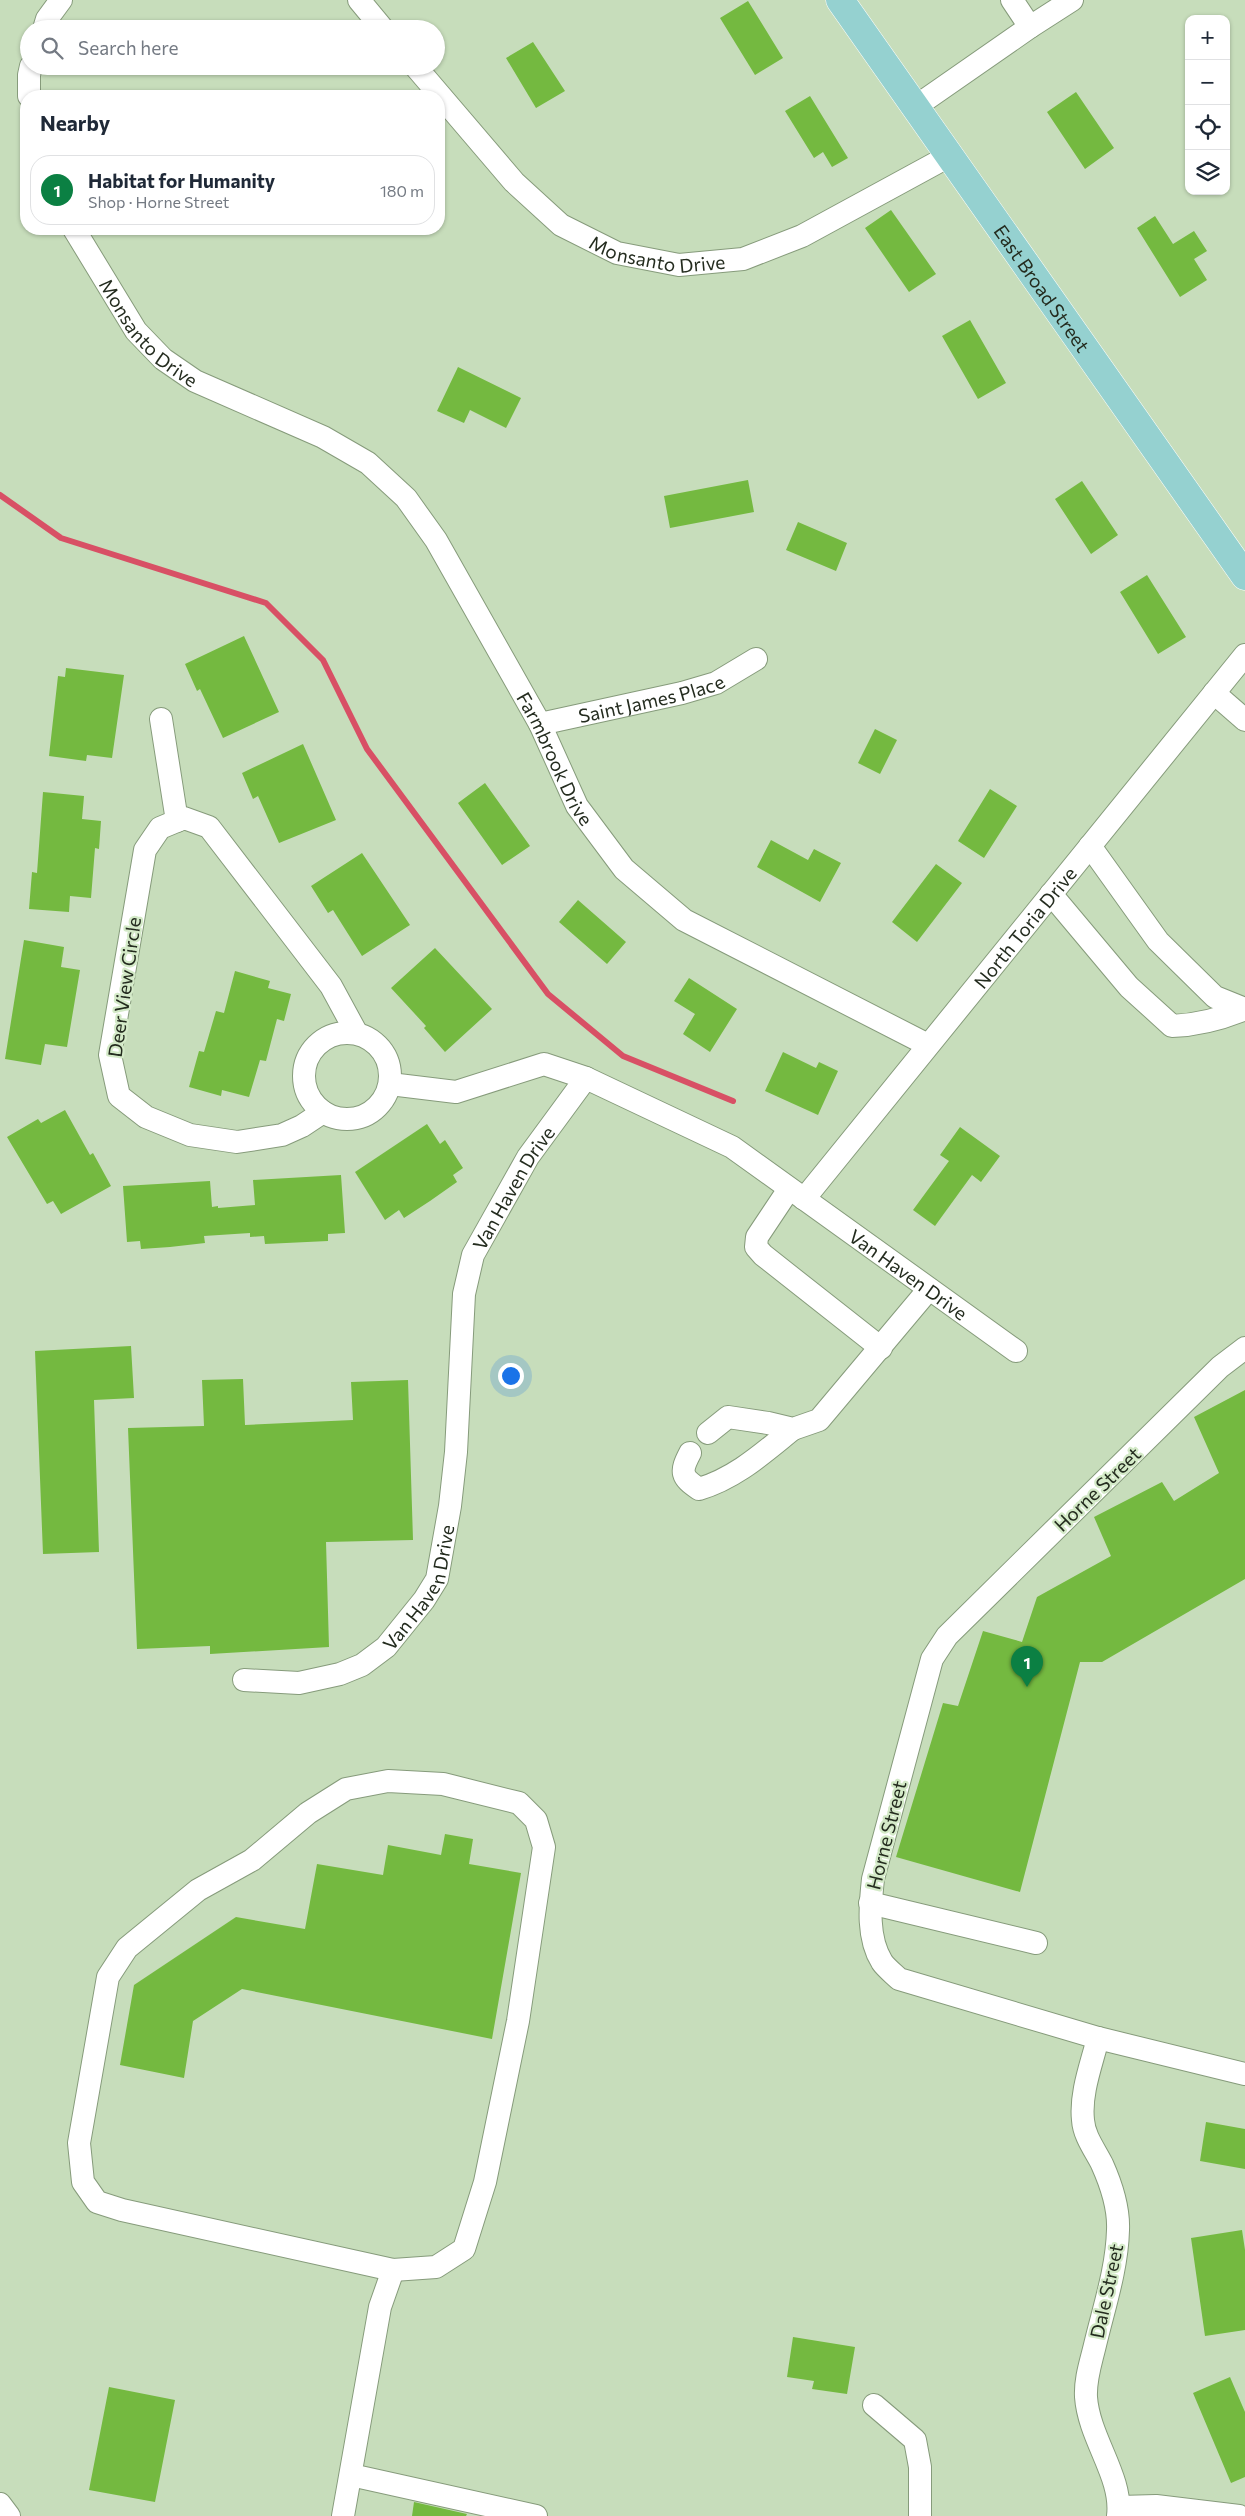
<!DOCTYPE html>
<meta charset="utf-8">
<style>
body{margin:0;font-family:Commissioner,sans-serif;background:#f2f2f3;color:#1f2937}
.controls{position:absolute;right:15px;top:15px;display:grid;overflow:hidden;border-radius:10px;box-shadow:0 1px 4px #0004}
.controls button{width:45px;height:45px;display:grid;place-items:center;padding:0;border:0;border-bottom:1px solid #e0e1e3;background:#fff;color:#1f2937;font:25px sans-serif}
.you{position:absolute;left:510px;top:1375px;width:18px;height:18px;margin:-12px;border:4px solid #fff;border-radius:50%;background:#1a73e8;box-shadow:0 0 0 8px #1a73e833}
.badge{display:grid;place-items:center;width:32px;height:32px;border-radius:50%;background:#0b8043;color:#fff;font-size:16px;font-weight:700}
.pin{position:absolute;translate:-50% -41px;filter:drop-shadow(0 1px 2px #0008)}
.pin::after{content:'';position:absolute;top:26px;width:18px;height:15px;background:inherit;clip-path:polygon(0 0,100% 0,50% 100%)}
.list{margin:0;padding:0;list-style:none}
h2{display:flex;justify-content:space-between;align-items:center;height:65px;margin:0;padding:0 20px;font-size:21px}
h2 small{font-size:16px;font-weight:400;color:#747a83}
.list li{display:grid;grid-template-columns:32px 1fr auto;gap:15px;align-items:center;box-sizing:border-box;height:70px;margin:0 10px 10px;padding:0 10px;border:1px solid #e0e1e3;border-radius:20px}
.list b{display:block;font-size:19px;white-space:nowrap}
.list p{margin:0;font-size:16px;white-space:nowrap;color:#747a83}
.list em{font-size:16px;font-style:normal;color:#747a83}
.icon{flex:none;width:28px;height:28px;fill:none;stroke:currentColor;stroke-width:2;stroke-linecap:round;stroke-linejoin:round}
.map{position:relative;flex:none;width:1245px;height:2516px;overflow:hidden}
.search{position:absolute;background:#fff;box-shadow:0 1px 4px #0004;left:20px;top:20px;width:425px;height:55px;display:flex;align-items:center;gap:12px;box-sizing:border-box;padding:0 18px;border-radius:28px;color:#747a83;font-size:19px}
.panel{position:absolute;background:#fff;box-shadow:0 1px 4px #0004;left:20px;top:90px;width:425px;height:145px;border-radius:20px}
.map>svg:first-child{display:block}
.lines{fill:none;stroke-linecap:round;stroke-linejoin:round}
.stream{stroke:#d85065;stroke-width:6}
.building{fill:#74b940}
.minor-casing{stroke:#869b7b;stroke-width:24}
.major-casing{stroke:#fff;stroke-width:29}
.minor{stroke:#fff;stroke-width:22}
.major{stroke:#95d1d0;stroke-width:28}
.labels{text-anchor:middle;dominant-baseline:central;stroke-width:4.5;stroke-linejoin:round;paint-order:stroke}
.street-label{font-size:19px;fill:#242c1f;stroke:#d4eac8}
</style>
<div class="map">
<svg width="1245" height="2516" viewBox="0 0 1245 2516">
<rect width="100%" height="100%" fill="#c7ddbb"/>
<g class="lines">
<path class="stream" d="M0,495L61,538L266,603L323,660L367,749L548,994L623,1056L733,1101"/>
</g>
<path class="building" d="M748,1L783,58L755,75L720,18Z
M533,42L565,91L536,108L506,58Z
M1076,92L1114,148L1085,169L1047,112Z
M810,96L848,158L832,167L823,152L814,158L785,111Z
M891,210L936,274L909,292L865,228Z
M1155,216L1173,244L1194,231L1207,251L1194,259L1207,280L1180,297L1137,228Z
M970,320L1006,383L978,399L942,336Z
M458,367L521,398L506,428L470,410L464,423L437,411Z
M748,480L754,512L670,528L664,496Z
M1082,481L1118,535L1091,554L1055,499Z
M798,522L847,543L836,571L786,550Z
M1147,575L1186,637L1158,654L1120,592Z
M244,636L279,712L223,738L200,689L197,691L185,664Z
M66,668L124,675L112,758L87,755L86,761L49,756L58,676L65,677Z
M875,729L897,740L880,774L858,763Z
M303,744L336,820L279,843L258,796L253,799L242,773Z
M485,783L530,846L502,865L458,803Z
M990,789L1017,806L984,858L958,841Z
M43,792L84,796L82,819L101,821L99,849L95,848L91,898L70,896L69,912L29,909L32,872L37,873Z
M771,840L808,860L814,849L841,863L820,902L757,867Z
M362,853L410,925L362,956L333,910L328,913L311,886Z
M936,864L962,883L917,942L892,922Z
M578,900L626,942L607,964L559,922Z
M24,940L64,947L61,967L80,970L67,1047L45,1044L41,1065L5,1059Z
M435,948L492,1009L445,1052L424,1028L426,1026L391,988Z
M235,971L270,981L268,988L291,994L284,1021L277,1019L266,1061L260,1060L249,1097L222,1090L221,1096L189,1087L199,1051L204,1052L216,1011L224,1013Z
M689,978L737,1009L710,1052L683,1034L695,1014L674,1001Z
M783,1052L816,1068L819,1062L838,1071L818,1115L765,1091Z
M65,1110L90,1155L93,1153L111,1186L61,1214L53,1201L47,1204L7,1137L38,1119L41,1123Z
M427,1124L440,1144L445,1140L463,1168L453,1175L457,1182L430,1201L404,1218L399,1210L385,1220L355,1172Z
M960,1127L1000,1156L981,1182L972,1175L935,1226L913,1210L949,1161L940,1155Z
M341,1175L345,1233L328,1234V1241L265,1244L264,1236L250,1237V1233L204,1236L205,1243L170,1247L141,1249L140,1241L127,1242L123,1186L210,1181L212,1207L218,1206V1208L255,1205L253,1180Z
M131,1346L134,1398L94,1400L99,1552L43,1554L35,1351Z
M243,1379L245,1425L353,1420L351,1382L408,1380L413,1540L326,1542L329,1647L210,1654V1646L137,1649L128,1428L204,1426L202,1380Z
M1245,1390V1579L1102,1662H1080L1020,1892L896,1857L943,1703L958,1706L983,1631L1022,1642L1037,1597L1111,1556L1094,1517L1162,1482L1174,1501L1219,1473L1194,1417Z
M445,1834L473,1839L469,1864L521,1873L492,2039L242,1989L193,2021L184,2078L120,2065L134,1985L236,1917L305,1929L317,1864L383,1875L388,1845L441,1855Z
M1206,2122L1245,2129V2169L1200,2161Z
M1242,2230L1245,2250V2330L1205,2336L1191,2238Z
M793,2337L855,2347L847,2394L812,2389L814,2381L787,2377Z
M1230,2377L1245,2412V2477L1231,2483L1193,2393Z
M109,2387L175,2400L155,2502L89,2490Z
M414,2502L467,2514L466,2516H412Z"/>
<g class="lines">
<defs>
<g id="minor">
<path d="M359,0L383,29"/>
<path d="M1030,27L1072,0"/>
<path d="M44,29L47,19L61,0"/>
<path id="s1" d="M415,66L514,182L561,225L617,253L679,265L743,259L802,236L949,156"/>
<path d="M29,96V75L31,66"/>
<path d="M915,107L1030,27L1012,0"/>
<path id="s2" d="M74,229L136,331L163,359L195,381L323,437L368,463L406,498L436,540L540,724L577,806L624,869L684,920L928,1045"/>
<path d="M1214,693L1245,720"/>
<path d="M161,719L177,821"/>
<path id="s3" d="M540,724L682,693L716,683L756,659"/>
<path d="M1090,846L1158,941L1215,997L1245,1009"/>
<path d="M1051,894L1129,987L1172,1026C1198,1025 1221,1019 1245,1009"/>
<circle cx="347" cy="1076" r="43"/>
<path d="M390,1084L456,1092L544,1064L586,1078"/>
<path d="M323,1112L302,1126L282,1135L237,1142L190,1135L146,1117L119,1096L110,1055L145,850L160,828L184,818L209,827L331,986L356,1032"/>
<path d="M789,1189L757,1237L756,1247L763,1255L881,1348"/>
<path id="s4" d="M804,1199L1245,655"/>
<path d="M1245,1348L1220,1367L947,1636L932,1659L873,1879C870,1906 867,1938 882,1962C886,1968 894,1974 899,1979L1098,2038L1245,2074"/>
<path d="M708,1433L728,1417L768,1423L793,1429L819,1420L929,1289"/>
<path d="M690,1453C680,1472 681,1477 699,1489C736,1478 763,1453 793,1429"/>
<path id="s5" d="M244,1680L299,1683L340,1674L362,1665L386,1647L424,1600L437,1579L450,1506L456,1452L464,1294L473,1255L528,1157L586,1078L732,1147L1016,1351"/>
<path d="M388,1781L443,1784L519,1803L536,1820L544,1847L518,2021L485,2182L464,2249L436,2267L393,2270L122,2210L97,2202L83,2182L79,2143L108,1977L127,1948L198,1890L252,1860L308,1813L346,1789Z"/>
<path d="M870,1903L1036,1943"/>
<path d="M1098,2038C1092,2063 1080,2093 1083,2120C1084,2136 1095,2150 1102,2164C1111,2184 1119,2208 1118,2230C1117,2269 1104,2307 1095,2345C1091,2362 1085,2379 1086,2397C1089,2439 1123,2477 1118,2516"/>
<path d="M874,2405L915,2440L920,2467V2516"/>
<path d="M351,2475L536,2516"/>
<path d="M0,2504L9,2516"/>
<path d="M1120,2507L1156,2506L1239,2516"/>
<path d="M343,2516L380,2307L393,2270"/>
</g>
<g id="major">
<path id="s6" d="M840,0L1245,576"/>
</g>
</defs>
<use href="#minor" class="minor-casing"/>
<use href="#major" class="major-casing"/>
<use href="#minor" class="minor"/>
<use href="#major" class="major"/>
</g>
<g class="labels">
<g class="street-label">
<text stroke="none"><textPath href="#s1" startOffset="319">Monsanto Drive</textPath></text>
<text stroke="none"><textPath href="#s6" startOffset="352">East Broad Street</textPath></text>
<text stroke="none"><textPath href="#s2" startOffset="129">Monsanto Drive</textPath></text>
<text stroke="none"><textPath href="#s3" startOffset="114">Saint James Place</textPath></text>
<text stroke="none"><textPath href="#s2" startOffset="741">Farmbrook Drive</textPath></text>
<text stroke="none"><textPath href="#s4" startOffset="350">North Toria Drive</textPath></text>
<text transform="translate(124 987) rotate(-82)">Deer View Circle</text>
<text stroke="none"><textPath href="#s5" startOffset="641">Van Haven Drive</textPath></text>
<text stroke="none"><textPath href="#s5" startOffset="1152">Van Haven Drive</textPath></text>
<text transform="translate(1097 1489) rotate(-44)">Horne Street</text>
<text stroke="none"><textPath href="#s5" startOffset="221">Van Haven Drive</textPath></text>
<text transform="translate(886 1835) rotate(-76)">Horne Street</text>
<text transform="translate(1106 2291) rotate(-78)">Dale Street</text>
</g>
</g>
</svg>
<div class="controls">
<button>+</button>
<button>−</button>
<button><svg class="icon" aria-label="locate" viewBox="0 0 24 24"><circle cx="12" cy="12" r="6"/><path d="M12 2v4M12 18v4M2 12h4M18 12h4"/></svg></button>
<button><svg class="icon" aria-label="layers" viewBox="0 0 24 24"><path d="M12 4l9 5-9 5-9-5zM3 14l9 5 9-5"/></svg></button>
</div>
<div class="you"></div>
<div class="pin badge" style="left:1027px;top:1687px">1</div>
<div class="search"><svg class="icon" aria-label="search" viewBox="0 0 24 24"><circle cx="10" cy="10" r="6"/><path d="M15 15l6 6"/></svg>Search here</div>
<section class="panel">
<h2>Nearby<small></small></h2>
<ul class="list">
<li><span class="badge">1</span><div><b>Habitat for Humanity</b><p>Shop · Horne Street</p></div><em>180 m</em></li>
</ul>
</section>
</div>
